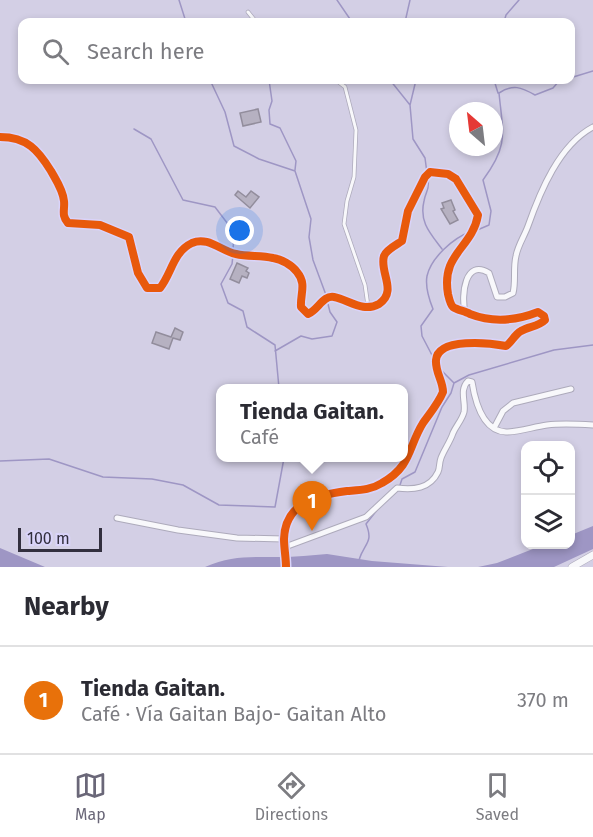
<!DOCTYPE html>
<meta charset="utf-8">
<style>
body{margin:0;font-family:"Fira Sans",sans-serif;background:#f7f7f7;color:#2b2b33}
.controls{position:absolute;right:18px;bottom:18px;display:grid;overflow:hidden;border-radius:12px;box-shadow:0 3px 9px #0003}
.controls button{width:54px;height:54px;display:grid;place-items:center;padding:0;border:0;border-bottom:2px solid #e1e1e2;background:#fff;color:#2b2b33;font:30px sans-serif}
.compass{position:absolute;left:449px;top:102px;width:54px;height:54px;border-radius:50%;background:#fff;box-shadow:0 3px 9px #0003;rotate:332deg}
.scale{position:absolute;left:18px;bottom:15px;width:84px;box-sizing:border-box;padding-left:6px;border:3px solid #322f3e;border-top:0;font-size:16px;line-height:21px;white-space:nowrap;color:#322f3e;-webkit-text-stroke:4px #dad4fa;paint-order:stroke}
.you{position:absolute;left:240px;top:231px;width:21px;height:21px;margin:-15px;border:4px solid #fff;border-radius:50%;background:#1a73e8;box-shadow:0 0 0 9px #1a73e833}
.badge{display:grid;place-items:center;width:39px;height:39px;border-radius:50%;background:#6a6778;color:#fff;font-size:20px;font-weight:700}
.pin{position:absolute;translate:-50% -50px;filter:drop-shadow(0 2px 3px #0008)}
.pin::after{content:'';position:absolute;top:32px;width:21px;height:18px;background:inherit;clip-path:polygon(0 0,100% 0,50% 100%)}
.popup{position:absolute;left:216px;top:384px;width:192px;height:78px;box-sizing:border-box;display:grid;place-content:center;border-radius:12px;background:#fff;filter:drop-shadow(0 2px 4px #0005);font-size:20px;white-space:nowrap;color:#7c7c81}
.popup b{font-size:22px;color:#2b2b33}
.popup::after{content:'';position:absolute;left:50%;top:100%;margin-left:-12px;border:12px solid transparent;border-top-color:#fff}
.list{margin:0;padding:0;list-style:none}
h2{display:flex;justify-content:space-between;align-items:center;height:78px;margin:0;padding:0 24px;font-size:26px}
h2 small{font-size:20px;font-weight:400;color:#7c7c81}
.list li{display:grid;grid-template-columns:39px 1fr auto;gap:18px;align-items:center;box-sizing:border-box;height:108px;padding:0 24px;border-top:2px solid #e1e1e2}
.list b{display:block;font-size:22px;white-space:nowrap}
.list p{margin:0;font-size:20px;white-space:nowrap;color:#7c7c81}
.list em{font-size:20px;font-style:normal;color:#7c7c81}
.icon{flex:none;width:33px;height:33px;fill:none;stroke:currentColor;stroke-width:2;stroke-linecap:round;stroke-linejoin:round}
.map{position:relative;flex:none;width:593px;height:567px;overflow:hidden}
.search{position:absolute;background:#fff;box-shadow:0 3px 9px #0003;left:18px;right:18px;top:18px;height:66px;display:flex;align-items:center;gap:15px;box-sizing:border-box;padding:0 21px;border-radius:12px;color:#7c7c81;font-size:22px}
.sheet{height:186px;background:#fff}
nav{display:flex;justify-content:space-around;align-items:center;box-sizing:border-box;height:84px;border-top:2px solid #e1e1e2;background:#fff;font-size:16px;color:#7c7c81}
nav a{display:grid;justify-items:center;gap:3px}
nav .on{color:#6a6778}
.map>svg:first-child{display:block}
.water{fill:#9e96c4}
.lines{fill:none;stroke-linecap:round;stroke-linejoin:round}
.stream{stroke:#9e96c4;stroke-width:1.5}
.building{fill:#b6b1c1;stroke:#928d9c;stroke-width:1.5}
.service-casing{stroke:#adaabb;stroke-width:4.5}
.minor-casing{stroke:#adaabb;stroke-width:7}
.tertiary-casing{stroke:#adaabb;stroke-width:8}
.service{stroke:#f8f8fb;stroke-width:3}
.minor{stroke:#f8f8fb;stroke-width:5}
.tertiary{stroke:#f8f8fb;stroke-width:7}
.cycleway-casing{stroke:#dad4fa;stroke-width:11}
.cycleway{stroke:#e8590c;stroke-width:8}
</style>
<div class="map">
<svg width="593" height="567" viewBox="0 0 593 567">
<rect width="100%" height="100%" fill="#d3cfe5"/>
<path class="water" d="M593,526V549L554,567H478L497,563L543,545L570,544L571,535Z
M0,548L45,567H0Z
M327,554L372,561L448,567H205C232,555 251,557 280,557C295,557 312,555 327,554Z"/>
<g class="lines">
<path class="stream" d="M179,0L186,22
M337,0L352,22
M405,22L410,0
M504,22L506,15L519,0
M570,78L593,71
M210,80L225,112L234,146L259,159L295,171L311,219L309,237L313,260L326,295
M269,80L272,101L269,110L270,124L280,128L296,161L295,170
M390,80L410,105L413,139L425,158L427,173
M494,80L498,93
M410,105L416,80
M134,129L151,139L183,200L215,207L234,232L233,250
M428,177C430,190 426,190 424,201C419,222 430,233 442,249
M475,231L489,225L491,211L483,180C509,145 503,134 499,93C513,84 521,87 535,95L553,88L559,81L566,80
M233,255L232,264L221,284L228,303L243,311L247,327L275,345L279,388
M275,351L301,336L312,339L332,336L337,322L330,312L327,300
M434,359L422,336L421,326L433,309C429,299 425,287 427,276C431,258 453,238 470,232
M454,383L469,375L554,350L593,345
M0,461L49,459L103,477L152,479L183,485L219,505L275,507L284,458
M400,485L402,479L415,472L442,407L451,393L454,383L439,368
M359,560C364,543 374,543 366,524L377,510"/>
</g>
<path class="building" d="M258,109L261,122L243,126L240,113Z
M238,191L246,197L251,191L259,197L250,208L235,195Z
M451,200L455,210L453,211L458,220L450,224L441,209L444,208L442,203Z
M237,263L248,268L246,271L249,273L247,278L242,276L239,283L230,279Z
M175,328L183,332L180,340L173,338L169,349L152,343L156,332L171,337Z"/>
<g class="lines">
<defs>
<path id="service" d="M248,12L256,22
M336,80L345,87L356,130L354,177L347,201L344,224L365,285L368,306"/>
<path id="minor" d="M0,137C27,137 38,150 51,171C56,180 63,190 64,201C65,210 61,215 68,223L100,225L129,237L138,273L147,288H160C172,273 173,252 192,243C208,236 221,251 236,254C248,257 261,255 273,258C281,259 292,265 297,272C307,284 300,294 301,307L308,314C318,310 323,295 334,297C349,300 363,313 379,304C398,291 379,272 384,256C386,250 396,245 402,241L408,211L425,177L430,172L448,174L456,179L478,215C472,249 441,253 448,294C449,298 450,304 453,307C457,310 465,311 470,314C493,323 515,321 538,312L544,316L545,320C538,327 529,326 521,331C514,335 512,342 506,346C490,343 438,337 436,360C435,372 443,381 443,392C438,404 430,413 423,423C408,447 412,466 382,483C371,490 359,490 347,491C316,495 285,503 284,539C284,548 286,558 286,567
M465,312C461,295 465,258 489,273L497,297H505L513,293C516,282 513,268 516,256C518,245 524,237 528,226C540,192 559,145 593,127
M494,428L503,411L513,403L571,389
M117,518L178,530L237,538L284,539
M285,547L366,517L397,488C413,490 430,489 438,472C440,468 439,463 441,458C444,450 450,442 453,433C456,426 462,420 464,412C466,402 459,390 468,381L472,382C475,401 482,431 506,432C519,432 533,427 547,425C562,423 578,424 593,425"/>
<path id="tertiary" d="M572,567L593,555"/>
</defs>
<use href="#service" class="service-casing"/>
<use href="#minor" class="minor-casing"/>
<use href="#tertiary" class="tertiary-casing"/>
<use href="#service" class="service"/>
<use href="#minor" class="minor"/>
<use href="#tertiary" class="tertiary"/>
<defs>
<path id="cycleway" d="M0,137C27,137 38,150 51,171C56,180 63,190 64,201C65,210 61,215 68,223L100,225L129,237L138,273L147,288H160C172,273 173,252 192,243C208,236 221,251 236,254C248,257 261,255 273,258C281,259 292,265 297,272C307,284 300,294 301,307L308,314C318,310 323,295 334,297C349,300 363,313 379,304C398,291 379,272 384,256C386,250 396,245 402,241L408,211L425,177L430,172L448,174L456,179L478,215C472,249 441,253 448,294C449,298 450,304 453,307C457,310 465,311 470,314C493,323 515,321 538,312L544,316L545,320C538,327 529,326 521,331C514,335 512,342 506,346C490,343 438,337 436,360C435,372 443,381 443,392C438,404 430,413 423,423C408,447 412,466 382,483C371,490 359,490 347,491C316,495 285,503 284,539C284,548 286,558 286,567"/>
</defs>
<use href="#cycleway" class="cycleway-casing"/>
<use href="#cycleway" class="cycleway"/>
</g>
</svg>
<div class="controls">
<button><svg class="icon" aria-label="locate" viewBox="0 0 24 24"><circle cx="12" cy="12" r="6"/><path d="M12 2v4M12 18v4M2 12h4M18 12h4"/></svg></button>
<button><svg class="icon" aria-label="layers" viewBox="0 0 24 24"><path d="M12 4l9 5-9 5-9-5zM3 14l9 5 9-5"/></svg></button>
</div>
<svg class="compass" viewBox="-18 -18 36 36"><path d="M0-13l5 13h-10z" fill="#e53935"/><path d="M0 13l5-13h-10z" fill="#7c7c81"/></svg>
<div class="scale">100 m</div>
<div class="you"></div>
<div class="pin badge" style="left:312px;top:531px;background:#e8710a">1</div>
<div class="popup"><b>Tienda Gaitan.</b>Café</div>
<div class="search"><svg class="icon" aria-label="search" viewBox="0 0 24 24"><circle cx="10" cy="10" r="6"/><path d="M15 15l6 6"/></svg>Search here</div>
</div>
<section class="sheet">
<h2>Nearby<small></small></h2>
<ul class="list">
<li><span class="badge" style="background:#e8710a">1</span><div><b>Tienda Gaitan.</b><p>Café · Vía Gaitan Bajo- Gaitan Alto</p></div><em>370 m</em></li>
</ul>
</section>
<nav>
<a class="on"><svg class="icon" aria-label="map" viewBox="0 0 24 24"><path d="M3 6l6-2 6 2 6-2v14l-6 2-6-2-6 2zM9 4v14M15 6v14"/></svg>Map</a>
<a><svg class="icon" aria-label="directions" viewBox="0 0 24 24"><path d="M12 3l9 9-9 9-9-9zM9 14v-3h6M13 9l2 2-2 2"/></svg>Directions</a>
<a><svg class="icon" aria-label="saved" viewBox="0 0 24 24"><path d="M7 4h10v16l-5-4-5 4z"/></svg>Saved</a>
</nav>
